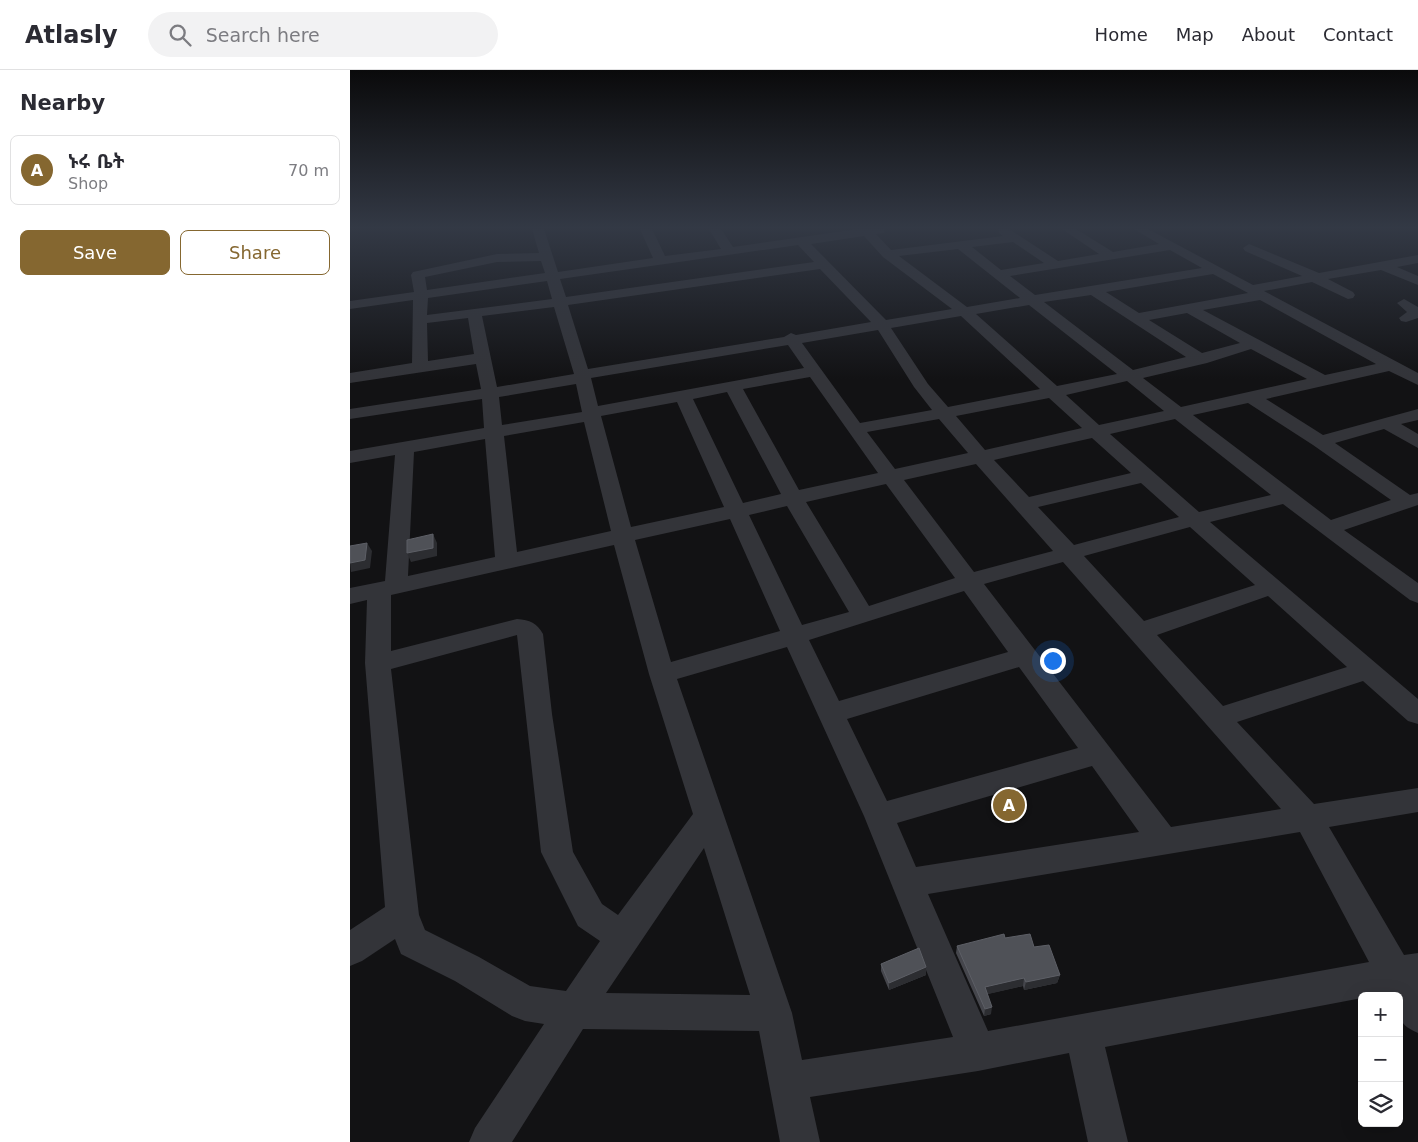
<!DOCTYPE html>
<meta charset="utf-8">
<style>
body{margin:0;font-family:"DejaVu Sans","Noto Sans Ethiopic",sans-serif;background:#f2f2f3;color:#2b2b33}
.controls{position:absolute;right:15px;bottom:15px;display:grid;overflow:hidden;border-radius:8px;box-shadow:0 5px 20px #0002}
.controls button{width:45px;height:45px;display:grid;place-items:center;padding:0;border:0;border-bottom:1px solid #e1e1e2;background:#fff;color:#2b2b33;font:25px sans-serif}
.you{position:absolute;left:702px;top:590px;width:18px;height:18px;margin:-12px;border:4px solid #fff;border-radius:50%;background:#1a73e8;box-shadow:0 0 0 8px #1a73e833}
.badge{display:grid;place-items:center;width:32px;height:32px;border-radius:50%;background:#856730;color:#fff;font-size:16px;font-weight:700}
.pin{position:absolute;translate:-50% -50%;border:2px solid #fff;box-shadow:0 1px 5px #0006}
.list{margin:0;padding:0;list-style:none}
h2{display:flex;justify-content:space-between;align-items:center;height:65px;margin:0;padding:0 20px;font-size:21px}
h2 small{font-size:16px;font-weight:400;color:#7c7c81}
.list li{display:grid;grid-template-columns:32px 1fr auto;gap:15px;align-items:center;box-sizing:border-box;height:70px;margin:0 10px 10px;padding:0 10px;border:1px solid #e1e1e2;border-radius:8px}
.list b{display:block;font-size:19px;white-space:nowrap}
.list p{margin:0;font-size:16px;white-space:nowrap;color:#7c7c81}
.list em{font-size:16px;font-style:normal;color:#7c7c81}
.actions{display:flex;gap:10px;padding:15px 20px}
.actions a{flex:1;padding:11px 0;border:1px solid #856730;border-radius:8px;text-align:center;font-size:18px;color:#856730}
.actions .main{background:#856730;color:#fff}
.icon{flex:none;width:28px;height:28px;fill:none;stroke:currentColor;stroke-width:2;stroke-linecap:round;stroke-linejoin:round}
.map{position:relative;flex:none;width:1068px;height:1072px;overflow:hidden}
header{display:flex;align-items:center;gap:30px;box-sizing:border-box;height:70px;padding:0 25px;background:#fff;border-bottom:1px solid #e1e1e2}
header strong{font-size:24px}
nav{display:flex;gap:28px;margin-inline-start:auto;font-size:18px}
.search{width:350px;height:45px;background:#f2f2f3;display:flex;align-items:center;gap:12px;box-sizing:border-box;padding:0 18px;border-radius:28px;color:#7c7c81;font-size:19px}
main{display:flex}
aside{flex:1;background:#fff}
.map>svg:first-child{display:block}
.lines{fill:none;stroke-linecap:round;stroke-linejoin:round}
.minor{fill:#333439;fill-rule:evenodd}
.wall{fill:#45464c}
.shaded-wall{fill:#2c2d31}
.building{fill:#4f5157;stroke:#5d5f66}
</style>
<header>
<strong>Atlasly</strong>
<div class="search"><svg class="icon" aria-label="search" viewBox="0 0 24 24"><circle cx="10" cy="10" r="6"/><path d="M15 15l6 6"/></svg>Search here</div>
<nav><a>Home</a><a>Map</a><a>About</a><a>Contact</a></nav>
</header>
<main>
<aside>
<h2>Nearby<small></small></h2>
<ul class="list">
<li><span class="badge">A</span><div><b>ኑሩ ቤት</b><p>Shop</p></div><em>70 m</em></li>
</ul>
<div class="actions"><a class="main">Save</a><a>Share</a></div>
</aside>
<div class="map">
<svg width="1068" height="1072" viewBox="0 0 1068 1072">
<rect width="100%" height="100%" fill="#121214"/>
<g class="lines">
<path class="minor" d="M182,159H194L208,202L303,188L290,159H302L315,186L371,179L359,159H371L383,177L508,159H535L534,163L526,164L541,180L653,166L649,163L648,159H659L708,191L749,184L712,159H726L763,182L809,174L784,159H798L903,215L952,206L895,181L893,178L899,174L969,203L1068,185V193L1047,197L1068,206V215L1031,200L978,209L1003,222L1005,225L1003,228L998,229L962,212L914,221L1068,303V315L1039,301L916,329L973,365L1068,339V350L1051,354L1068,364V378L1034,359L985,373L1060,425L1068,423V435L994,460L1068,513V533L1060,530L933,434L860,452L1068,629V654L1058,651L1013,611L887,652L964,734L1068,718V742L979,757L1054,885L1068,883V963C1047,954 1049,947 1049,926H1038L1036,923L1012,926V928L755,977L778,1072H738L719,983L628,1001L460,1027L470,1072H430L409,961L233,959L162,1072H119L125,1058L194,954L175,951L162,946L105,911L51,884L45,869L12,891L0,896V860L35,837L15,593L17,530L0,534V518L35,511L45,385L0,393V381L134,358L132,329L0,349V339L131,319L126,294L0,313V303L62,293L63,230L0,239V231L64,222L61,205L63,202L147,184L189,183ZM514,166L533,187L602,239L536,250L461,174ZM663,172L694,193L651,200L622,177ZM448,175L464,192L216,227L210,209ZM608,179L670,228L617,237L549,186ZM820,180L852,198L685,225L660,206ZM191,191L195,203L77,220L75,207L147,192ZM470,199L521,252L446,265L441,263L434,267L238,299L218,235ZM863,204L898,223L789,243L756,222ZM197,211L202,229L77,245L78,228ZM741,225L836,287L783,300L694,232ZM910,230L1026,294L975,305L853,240ZM679,235L767,304L707,316L626,244ZM204,237L224,304L147,317L132,246ZM837,243L890,273L852,283L799,250ZM611,246L690,319L598,337L578,314L541,258ZM118,248L124,284L78,291L77,253ZM528,260L564,317L582,340L510,353L452,273ZM438,275L454,298L248,336L241,308ZM901,279L957,309L831,337L793,308L857,293ZM460,307L528,403L449,420L393,319ZM777,311L814,341L749,355L716,325ZM226,314L232,342L152,355L149,327ZM377,322L431,424L393,433L343,329ZM699,328L732,358L635,380L606,346ZM327,332L374,437L281,457L251,346ZM898,333L963,375L1041,430L981,450L843,345ZM589,349L618,383L545,399L517,362ZM825,349L921,425L849,442L760,364ZM234,352L261,461L167,482L154,366ZM742,368L781,403L679,427L644,390ZM135,369L145,487L58,506L64,382ZM626,394L703,481L624,502L554,410ZM791,413L829,447L724,475L688,437ZM536,414L605,508L519,536L456,432ZM437,436L499,542L452,555L399,445ZM380,449L430,561L321,592L285,470ZM840,457L905,515L794,551L734,486ZM264,475L299,604L343,744L268,845L252,834L223,782L202,644L193,564C187,553 180,550 167,549L41,581V525ZM713,492L931,739L821,757L634,514ZM614,521L658,582L489,631L459,570ZM918,526L997,597L873,636L807,565ZM167,565L191,782L228,856L250,871L216,921L180,916L129,887L75,860L69,845L41,599ZM437,577L514,746L603,967L452,990L442,943L327,609ZM669,597L728,678L537,731L497,649ZM742,696L789,762L566,797L547,753ZM950,762L1019,892L638,961L578,824ZM354,778L400,925L256,923Z
M1054,229L1068,237V248L1056,252L1051,251L1049,248L1057,242L1047,233Z"/>
</g>
<path class="wall" d="M655,868L710,905L707,913L674,920L673,916L637,924L641,944L634,946L606,883L607,876Z
M531,894L576,905L539,920L531,901Z"/>
<path class="shaded-wall" d="M83,464L87,473V486L61,492L57,483Z
M17,473L22,481L20,498L1,502L0,493Z
M576,897V905L539,920V913Z
M710,905L707,913L674,920L676,912Z
M674,908L673,916L634,925L635,917Z
M642,937L641,944L634,946L635,939Z"/>
<path class="building" d="M83,464V478L57,483V470Z
M17,473L15,490L0,493V476Z
M654,864L655,868L680,864L684,877L699,875L710,905L676,912L674,908L635,917L642,937L635,939L607,876Z
M569,878L576,897L539,913L531,894Z"/>
<linearGradient id="sky" x2="0" y2="1"><stop stop-color="#0a0a0b"/><stop offset="0.51" stop-color="#333945"/><stop offset="1" stop-color="#333945" stop-opacity="0"/></linearGradient>
<rect width="1068" height="309" fill="url(#sky)"/>
</svg>
<div class="controls">
<button>+</button>
<button>−</button>
<button><svg class="icon" aria-label="layers" viewBox="0 0 24 24"><path d="M12 4l9 5-9 5-9-5zM3 14l9 5 9-5"/></svg></button>
</div>
<div class="you"></div>
<div class="pin badge" style="left:659px;top:735px">A</div>
</div>
</main>
